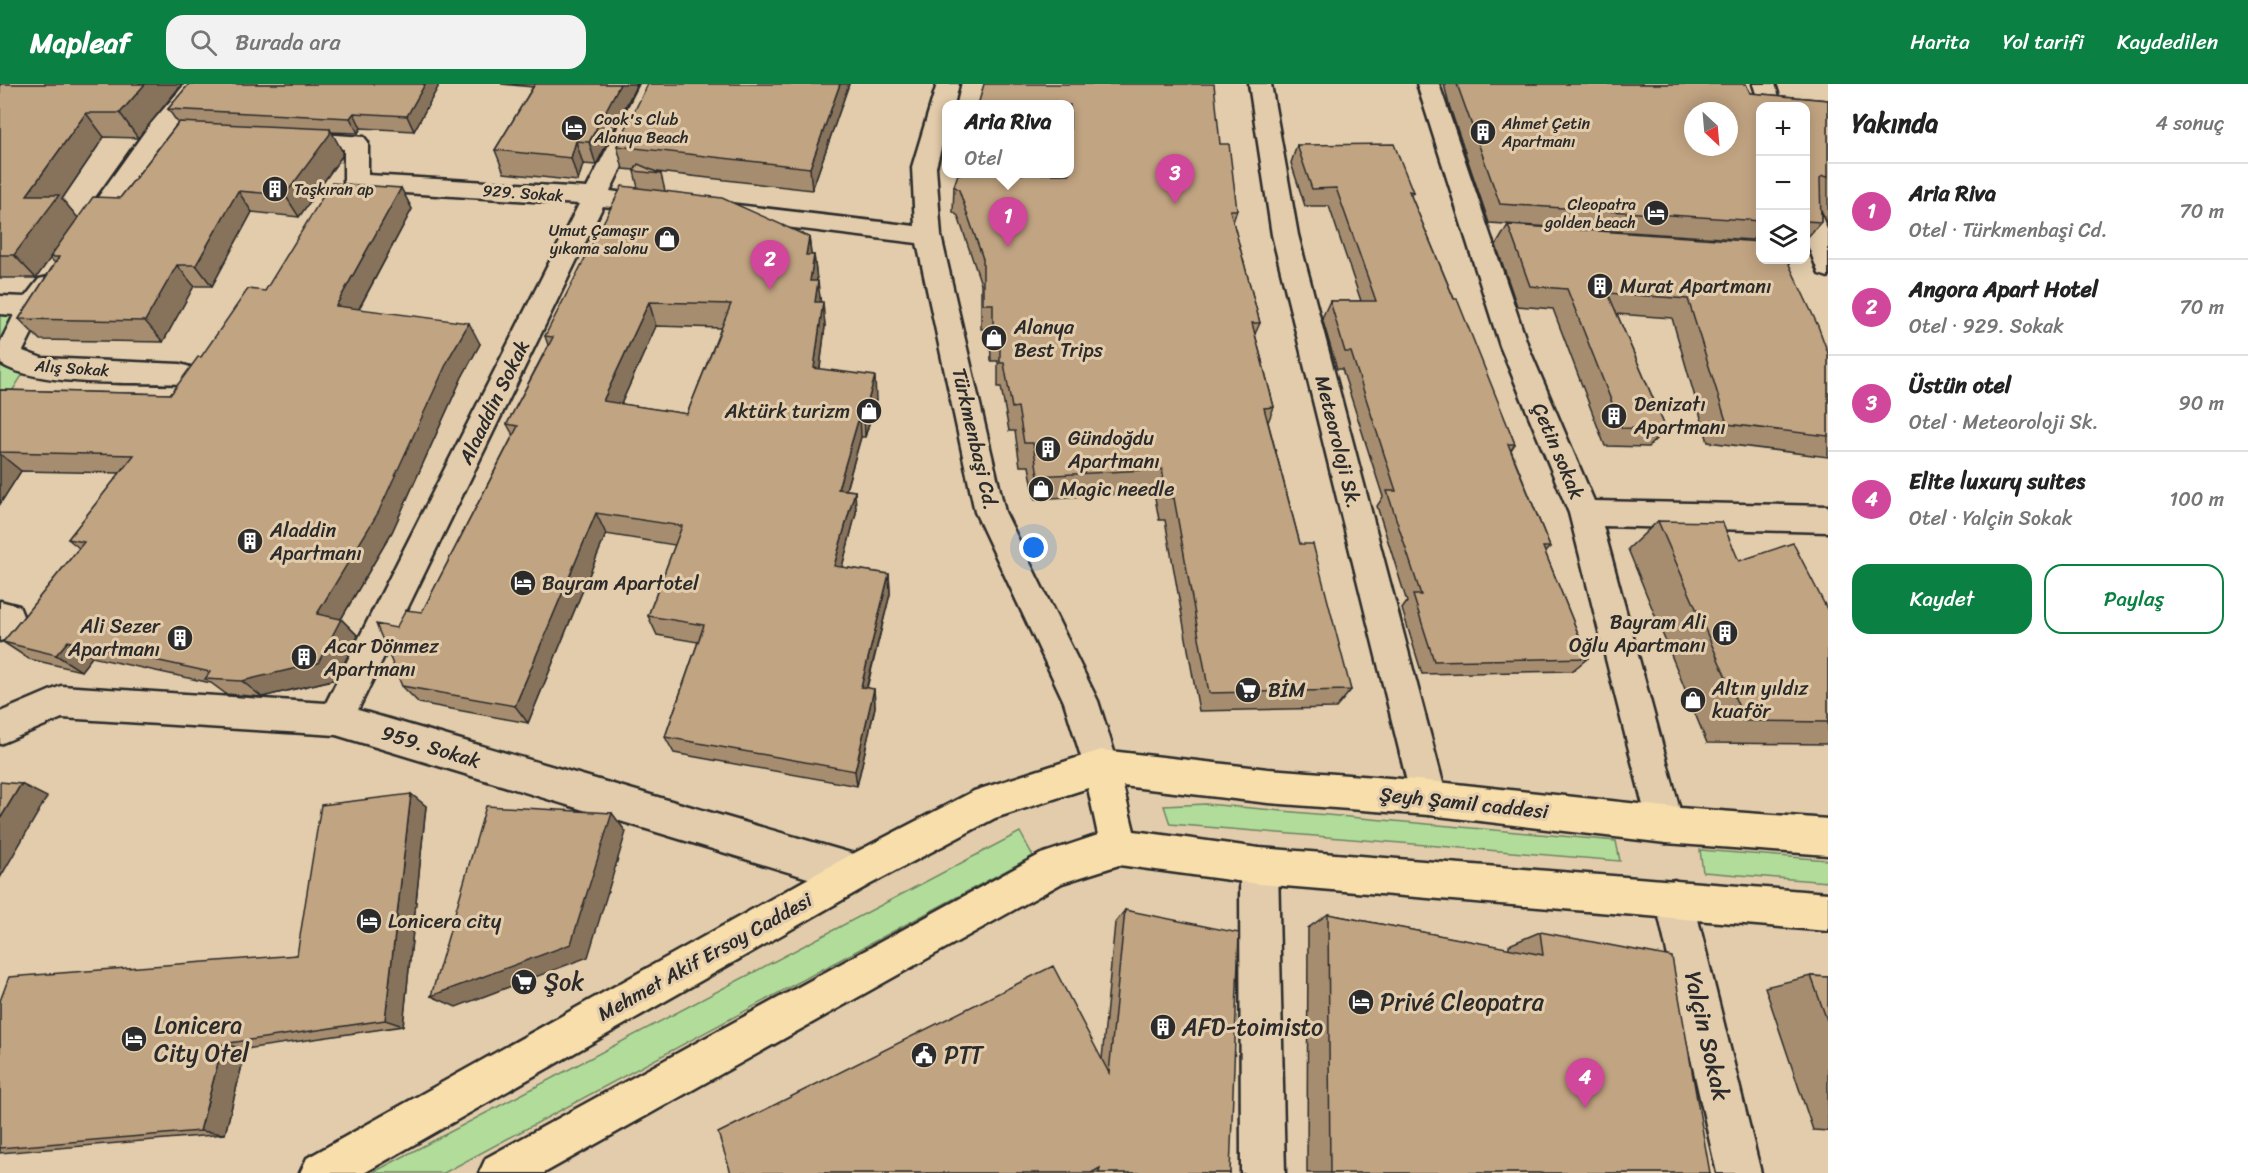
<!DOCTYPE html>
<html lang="tr">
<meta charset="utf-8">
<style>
body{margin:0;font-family:Sriracha,sans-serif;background:#f2f2f2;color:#222}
.controls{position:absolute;right:18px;top:18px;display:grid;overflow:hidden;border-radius:12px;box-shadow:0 3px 15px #0003}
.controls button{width:54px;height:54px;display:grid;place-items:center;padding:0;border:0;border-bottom:2px solid #e0e0e0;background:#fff;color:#222;font:30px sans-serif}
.compass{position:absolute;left:1684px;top:18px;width:54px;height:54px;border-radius:50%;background:#fff;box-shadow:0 3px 15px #0003;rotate:154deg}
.you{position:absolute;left:1034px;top:464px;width:21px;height:21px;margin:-15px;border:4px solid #fff;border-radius:50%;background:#1a73e8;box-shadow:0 0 0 9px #1a73e833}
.badge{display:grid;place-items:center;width:39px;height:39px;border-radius:50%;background:#0b8043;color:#fff;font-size:20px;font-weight:700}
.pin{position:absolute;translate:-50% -50px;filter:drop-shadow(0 2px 3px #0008)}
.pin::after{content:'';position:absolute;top:32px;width:21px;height:18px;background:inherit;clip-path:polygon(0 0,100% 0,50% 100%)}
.popup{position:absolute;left:942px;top:16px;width:132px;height:78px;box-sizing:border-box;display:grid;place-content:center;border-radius:12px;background:#fff;filter:drop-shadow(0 2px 4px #0005);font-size:20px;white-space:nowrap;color:#767676}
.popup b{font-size:22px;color:#222}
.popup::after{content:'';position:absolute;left:50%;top:100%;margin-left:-12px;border:12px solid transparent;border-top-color:#fff}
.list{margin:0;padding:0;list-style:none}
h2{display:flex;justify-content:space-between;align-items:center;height:78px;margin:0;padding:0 24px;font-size:26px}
h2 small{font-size:20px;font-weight:400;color:#767676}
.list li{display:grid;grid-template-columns:39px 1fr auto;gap:18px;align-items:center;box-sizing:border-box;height:96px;padding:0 24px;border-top:2px solid #e0e0e0}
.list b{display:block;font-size:22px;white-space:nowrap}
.list p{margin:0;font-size:20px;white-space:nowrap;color:#767676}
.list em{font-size:20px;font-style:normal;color:#767676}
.actions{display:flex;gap:12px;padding:18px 24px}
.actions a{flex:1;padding:14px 0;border:2px solid #0b8043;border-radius:18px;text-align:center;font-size:21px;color:#0b8043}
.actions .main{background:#0b8043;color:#fff}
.icon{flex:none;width:33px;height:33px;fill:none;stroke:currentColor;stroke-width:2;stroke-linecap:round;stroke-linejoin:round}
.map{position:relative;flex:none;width:1828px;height:1089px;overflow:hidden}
header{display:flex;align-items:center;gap:36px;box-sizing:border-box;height:84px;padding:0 30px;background:#0b8043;color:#fff}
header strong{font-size:28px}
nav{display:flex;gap:33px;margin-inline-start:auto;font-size:21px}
.search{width:420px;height:54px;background:#f2f2f2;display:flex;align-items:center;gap:15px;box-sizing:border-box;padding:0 21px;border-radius:18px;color:#767676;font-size:22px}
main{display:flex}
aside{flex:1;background:#fff}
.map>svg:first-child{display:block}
.green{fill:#b1dc9a;stroke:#6e8462;stroke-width:1.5}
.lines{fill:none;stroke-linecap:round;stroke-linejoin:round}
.minor-casing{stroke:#2b2b2b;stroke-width:5}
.major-casing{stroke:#2b2b2b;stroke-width:5}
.minor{fill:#e2ccab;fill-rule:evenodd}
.major{fill:#f8deab;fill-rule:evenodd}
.wall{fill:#a68d70;stroke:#2b2b2b;stroke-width:1.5;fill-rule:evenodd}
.shaded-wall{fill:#87735b;stroke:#2b2b2b;stroke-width:1.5}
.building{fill:#c1a482;stroke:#2b2b2b;stroke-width:1.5;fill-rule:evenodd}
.labels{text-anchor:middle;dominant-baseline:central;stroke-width:6;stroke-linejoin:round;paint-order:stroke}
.far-poi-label{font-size:16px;fill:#2b2b2b;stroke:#e2ccab;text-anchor:start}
.far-street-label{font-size:16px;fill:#2b2b2b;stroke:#e2ccab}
.poi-label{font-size:20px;fill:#2b2b2b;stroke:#e2ccab;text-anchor:start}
.street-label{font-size:20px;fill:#2b2b2b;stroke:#e2ccab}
.near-poi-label{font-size:24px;fill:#2b2b2b;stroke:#e2ccab;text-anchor:start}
.near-street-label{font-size:24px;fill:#2b2b2b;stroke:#e2ccab}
</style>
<header>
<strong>Mapleaf</strong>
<div class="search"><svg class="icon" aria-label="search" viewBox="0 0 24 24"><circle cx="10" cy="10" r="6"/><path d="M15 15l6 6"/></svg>Burada ara</div>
<nav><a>Harita</a><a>Yol tarifi</a><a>Kaydedilen</a></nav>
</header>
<main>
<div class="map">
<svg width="1828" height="1089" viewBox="0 0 1828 1089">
<rect width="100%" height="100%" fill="#e2ccab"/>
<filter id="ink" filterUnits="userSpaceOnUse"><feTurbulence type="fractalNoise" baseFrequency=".0167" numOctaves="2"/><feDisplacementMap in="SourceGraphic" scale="12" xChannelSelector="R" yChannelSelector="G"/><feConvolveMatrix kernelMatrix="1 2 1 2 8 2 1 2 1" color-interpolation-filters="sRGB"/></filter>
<g filter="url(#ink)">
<path class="green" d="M0,225L26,227L3,269L25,287L0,326Z
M1206,720L1616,757L1620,777L1170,740L1164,722Z
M1020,748L1033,772L444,1089H372Z
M1700,766L1828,776V798L1703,788Z"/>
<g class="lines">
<defs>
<path id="minor" d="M185,0H208L174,42L222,46L226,51L222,56L214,58L163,56L94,156L85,159L76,156L72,150L76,144L148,43Z
M640,0H662L610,107L668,115L671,121L668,127L659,129L603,122L358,626L854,770L867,776L873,789L867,802L854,808L336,651L62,634L0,660V628L61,602L326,619L579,120L356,106L347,104L344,98V65L285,60L281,55L285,50L293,48L364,53L368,58V91L587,104Z
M937,0H959L954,21H946V46L936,83L941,152L1005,428L1098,617L1119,683L1114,695L1101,700L1088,695L1064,618L975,428L917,159L720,135L711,133L707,127L711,121L720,119L915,142L912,83Z
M1249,0H1271L1298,151L1447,714L1442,726L1429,731L1416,726L1411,714L1272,151Z
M1417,0H1439L1528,262L1594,417L1828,422V448L1603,442L1684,741L1679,754L1666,759L1653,754L1648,741L1569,429L1500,262Z
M1753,0H1775L1782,22L1760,23Z
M1806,113L1815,115L1828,148V193L1819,190L1806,156Z
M48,193L57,195L61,202L43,227L23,267L42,274L180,280L190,283L194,290L190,297L180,300C134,298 38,303 1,280L0,259L14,231L0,230V212L25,213L39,195Z
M0,517L19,522L23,532L12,553L0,557Z
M1259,764L1272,769L1278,782L1285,1089H1241L1240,782L1246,769Z
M1674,796L1687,802L1693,815L1761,1089H1717L1655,815L1661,802Z"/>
<path id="major" d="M1101,666L1268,685L1429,697L1666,723L1828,735V771L1666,759L1429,731L1268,719L1123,702L1134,747L1259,764L1828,809V847L1259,800L1119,781L1062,799L544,1089H479L486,1074L1041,770L1098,751L1088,704L995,734L867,802L364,1089H300L307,1074L841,776L974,707Z"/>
</defs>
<use href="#minor" class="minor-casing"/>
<use href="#major" class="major-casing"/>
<use href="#minor" class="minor"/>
<use href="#major" class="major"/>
</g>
<path class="wall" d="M0,0H182L138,54L104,53L62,115L78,134L120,114L178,39L168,25L189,0H437L438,3L414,47L361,44L358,49L331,48L342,67V72L299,133L252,128L212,202H194L163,258L40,256L19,235L55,179L50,174L36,194H0Z
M501,0H637L596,81L583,80L578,97L504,89L495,66L533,3Z
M849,0L812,106L657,88L661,90L665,107L809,153L811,171H814L817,197L825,242L820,285L876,316L865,353H861L846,406L855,407L856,429L842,483L889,490L890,510L867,604L874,605L875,623L857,702L674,669L665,653L698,558L657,551L648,532L675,461L606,450L528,639L419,619L402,602L396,544L422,528L513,351L507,340L548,261L545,252L638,104L634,87V86L623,85L617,62ZM656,242L721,244L687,330L621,320Z
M1444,0H1746L1750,9L1828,16V142L1821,126V138L1806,155V22H1761V149L1757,153H1755L1752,156L1489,139L1449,21Z
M1220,60L1237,126L1233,138L1260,239L1255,250L1274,323L1268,338L1300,460L1351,606L1336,624L1199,627L1165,436H1159L1154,408L1035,415L1029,382H1020L1015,347H1009L1001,303H998V277H991L990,245H981V200L958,132L953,128L954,102Z
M1297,61L1413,108L1411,112L1515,360L1511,366L1550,463L1545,468L1588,574L1572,587L1422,590L1402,525L1407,518L1377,422L1383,413L1342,285H1337L1322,234L1330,217H1361L1329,122H1305L1291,79Z
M401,104L412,125L359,225L480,260L462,293L392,448L341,535L358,552L336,595L262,613L226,610L211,599L92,573L81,587L29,575L3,558L79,464L68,455L120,389L21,387L0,420V306L171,310L201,273L265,207Z
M1508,141L1828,269V373L1708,358L1672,234L1617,230L1666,345L1648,363L1605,362L1553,225L1517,222L1496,161Z
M1658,437L1739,477L1828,527V660L1707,659L1628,465Z
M411,710L426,722L403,942L246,965L225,1050L0,1069V917L297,871Z
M1125,826L1230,1089H731L1102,975L1115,839Z
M1328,830L1509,865V861L1540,848L1710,1089H1307L1308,844Z
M1811,892L1828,893V1047L1813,1046L1765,903Z"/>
<path class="shaded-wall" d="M145,0H182L138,54L120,29Z
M425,0H437L438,3L414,47L407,32Z
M620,0H637L596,81L589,58Z
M840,0H849L812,106L810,84Z
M86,29L104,53L62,115L79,135L36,194L14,171L27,111Z
M354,29L361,44L358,49L350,34Z
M330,45L342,67V72L299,133L285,111Z
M576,57L583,80L578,97L571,74Z
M401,104L412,125L349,243L336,222Z
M238,107L252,128L212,202L196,181Z
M809,153L812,178L806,171Z
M814,171L817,196L813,221L810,197Z
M177,181L194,202L163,258L145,237Z
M818,197L821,222L815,218Z
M649,218L656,242L612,340L603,317Z
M823,218L825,242L817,307L814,284Z
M469,239L480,260L462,293L392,448L334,547L317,530L450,272Z
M875,292L876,316L865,353L864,331Z
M860,330L861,353L840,426L838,405Z
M0,370L21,387L0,420Z
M855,407L856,429L837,502L834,482Z
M596,429L606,450L528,639L515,622Z
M889,490L890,510L862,621L861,603Z
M341,535L358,552L336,595L262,613L242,597Z
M68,557L92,573L81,587L56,571Z
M874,605L875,623L857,702L855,687Z
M21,700L47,713L0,794V735Z
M411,710L426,722L403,942L385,936Z
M612,729L626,748L588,873L456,923L431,912Z
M223,960L246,965L225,1050L200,1047Z"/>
<path class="building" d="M0,0H145L120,29H86L27,111H59L14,171H0Z
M189,0H425L407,32L354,29L350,34L168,25Z
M535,0H620L589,58L576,57L571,74L495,66Z
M648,0H840L810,84L617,62Z
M984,0H1214L1220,60H1229L1237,126H1230L1260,239H1252L1274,323L1264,324L1300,460H1313L1351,606L1209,609L1174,414H1167L1162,385L1038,392L1033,359H1024L1018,323L1012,324L1004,279H1000V253H993V220H983V175L959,106L954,102L958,90H1070V21H978Z
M1457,0H1746L1750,9L1828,16V93L1823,92L1820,94L1821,138L1806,137V22H1761V137L1500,120ZM1693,27H1729V63H1693Z
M179,38L330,45V50L285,111L238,107L196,181H177L145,237L19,235L59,173H50L93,113L120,114Z
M1394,60L1413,108L1409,107L1454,215H1457L1515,360H1508L1550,463H1543L1588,574L1434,577L1413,511H1421L1387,407H1396L1351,268H1345L1330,217H1376L1336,104L1312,105L1297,61Z
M638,80L661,90L634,87Z
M331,99L401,104L336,222L469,239L450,272L378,429L317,530L341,535L318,579L242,597L205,595L210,588L68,557L56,571L3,558L84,458L68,455L134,371L0,368V306L171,310L198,273H201L248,205L265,207Z
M622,102L722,114L809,153L806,171H814L810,197H818L815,218H823L814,284L875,292L864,331L860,330L838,405L855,407L834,482L889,490L861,603L874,605L855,687L665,653L704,541L648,532L682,442L596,429L515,622L402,602L376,540L396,544L406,526L422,528L518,342L507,340L553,253L545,252ZM649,218L731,220L687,330L603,317Z
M1508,141L1761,158V176H1787L1818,242L1828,269V352L1727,340L1688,215L1608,209L1666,345L1622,344L1567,205L1530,202Z
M1658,437L1722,438L1739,477L1793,459L1828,527V638L1745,637Z
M0,698L21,700L0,735Z
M411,710L385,936L223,960L200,1047L0,1064V917L9,893L297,871L321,721Z
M486,722L612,729L571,860L431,912Z
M1125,826L1239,849L1230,1089H1099L1100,1084L1091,1089H731L718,1049L1053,882L1109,989Z
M1328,830L1543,871L1540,848L1672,873L1710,1089H1330Z
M1811,892L1828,893V939Z"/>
</g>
<defs>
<symbol id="hotel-disc" viewBox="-11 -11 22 22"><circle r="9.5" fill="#2b2b2b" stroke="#e2ccab"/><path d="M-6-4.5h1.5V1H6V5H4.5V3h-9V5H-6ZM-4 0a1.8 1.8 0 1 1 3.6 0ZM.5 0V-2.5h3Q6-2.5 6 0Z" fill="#fff"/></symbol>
<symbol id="building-disc" viewBox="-11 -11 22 22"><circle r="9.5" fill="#2b2b2b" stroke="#e2ccab"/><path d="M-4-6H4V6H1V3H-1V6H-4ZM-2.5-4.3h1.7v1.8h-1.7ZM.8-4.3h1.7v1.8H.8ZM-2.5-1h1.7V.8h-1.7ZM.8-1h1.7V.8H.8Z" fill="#fff"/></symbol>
<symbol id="shop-disc" viewBox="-11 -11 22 22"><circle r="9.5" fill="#2b2b2b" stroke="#e2ccab"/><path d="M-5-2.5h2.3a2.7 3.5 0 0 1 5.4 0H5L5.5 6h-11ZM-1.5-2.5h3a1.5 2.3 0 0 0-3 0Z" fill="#fff"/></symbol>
<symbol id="supermarket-disc" viewBox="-11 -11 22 22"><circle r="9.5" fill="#2b2b2b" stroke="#e2ccab"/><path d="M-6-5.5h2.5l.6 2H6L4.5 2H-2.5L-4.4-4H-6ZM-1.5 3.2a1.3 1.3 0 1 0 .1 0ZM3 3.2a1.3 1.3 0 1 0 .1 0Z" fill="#fff"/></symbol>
<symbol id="civic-disc" viewBox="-11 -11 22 22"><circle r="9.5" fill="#2b2b2b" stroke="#e2ccab"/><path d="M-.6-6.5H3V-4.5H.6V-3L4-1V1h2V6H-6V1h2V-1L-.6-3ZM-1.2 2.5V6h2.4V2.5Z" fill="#fff"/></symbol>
</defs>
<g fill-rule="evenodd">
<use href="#hotel-disc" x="559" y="29" width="30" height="30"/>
<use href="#building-disc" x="1468" y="33" width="30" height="30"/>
<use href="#building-disc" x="260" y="90" width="30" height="30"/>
<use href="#hotel-disc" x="1641" y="114" width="30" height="30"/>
<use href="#shop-disc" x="652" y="140" width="30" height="30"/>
<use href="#building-disc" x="1585" y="187" width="30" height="30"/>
<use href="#shop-disc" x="979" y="239" width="30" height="30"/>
<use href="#shop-disc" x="854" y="312" width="30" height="30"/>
<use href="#building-disc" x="1599" y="317" width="30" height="30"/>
<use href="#building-disc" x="1033" y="350" width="30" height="30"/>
<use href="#shop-disc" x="1026" y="390" width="30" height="30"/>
<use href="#building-disc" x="235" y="442" width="30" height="30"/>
<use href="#hotel-disc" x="508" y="484" width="30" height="30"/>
<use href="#building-disc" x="1710" y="534" width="30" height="30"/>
<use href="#building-disc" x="165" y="539" width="30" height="30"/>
<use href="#building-disc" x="289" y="558" width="30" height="30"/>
<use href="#supermarket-disc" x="1233" y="591" width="30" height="30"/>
<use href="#shop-disc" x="1678" y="601" width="30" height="30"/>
<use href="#hotel-disc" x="354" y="822" width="30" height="30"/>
<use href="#supermarket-disc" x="509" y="883" width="30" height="30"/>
<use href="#hotel-disc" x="1346" y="903" width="30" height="30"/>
<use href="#building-disc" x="1148" y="928" width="30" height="30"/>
<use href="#hotel-disc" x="119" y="940" width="30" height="30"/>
<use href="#civic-disc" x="909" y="956" width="30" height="30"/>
</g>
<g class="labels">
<g class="far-poi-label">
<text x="594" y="35">Cook's Club<tspan x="594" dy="18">Alanya Beach</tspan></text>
<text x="1502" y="39">Ahmet Çetin<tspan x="1502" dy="18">Apartmanı</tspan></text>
<text x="294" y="105">Taşkıran ap</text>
<text x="1636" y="120" text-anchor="end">Cleopatra<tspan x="1636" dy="18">golden beach</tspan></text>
<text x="648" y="146" text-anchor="end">Umut Çamaşır<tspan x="648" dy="18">yıkama salonu</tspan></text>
</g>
<g class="far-street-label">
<text transform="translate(523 109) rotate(4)">929. Sokak</text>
<text transform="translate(72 284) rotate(4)">Alış Sokak</text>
</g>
<g class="poi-label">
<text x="1620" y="202">Murat Apartmanı</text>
<text x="1014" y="243">Alanya<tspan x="1014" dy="23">Best Trips</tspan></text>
<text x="1634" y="320">Denizatı<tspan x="1634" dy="23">Apartmanı</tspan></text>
<text x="850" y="327" text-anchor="end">Aktürk turizm</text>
<text x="1068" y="354">Gündoğdu<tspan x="1068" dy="23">Apartmanı</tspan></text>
<text x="1060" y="405">Magic needle</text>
<text x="270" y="446">Aladdin<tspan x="270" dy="23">Apartmanı</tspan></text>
<text x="542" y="499">Bayram Apartotel</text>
<text x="1706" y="538" text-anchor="end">Bayram Ali<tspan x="1706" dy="23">Oğlu Apartmanı</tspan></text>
<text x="160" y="542" text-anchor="end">Ali Sezer<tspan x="160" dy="23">Apartmanı</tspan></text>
<text x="324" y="562">Acar Dönmez<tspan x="324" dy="23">Apartmanı</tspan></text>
<text x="1712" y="604">Altın yıldız<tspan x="1712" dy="23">kuaför</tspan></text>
<text x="1268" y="606">BİM</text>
<text x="388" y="837">Lonicera city</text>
</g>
<g class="street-label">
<text transform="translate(494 318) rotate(-64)">Alaaddin Sokak</text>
<text transform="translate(975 355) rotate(77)">Türkmenbaşi Cd.</text>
<text transform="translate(1338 358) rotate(76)">Meteoroloji Sk.</text>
<text transform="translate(1558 367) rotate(67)">Çetin sokak</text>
<text transform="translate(431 663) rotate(17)">959. Sokak</text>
<text transform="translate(1464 719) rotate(6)">Şeyh Şamil caddesi</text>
<text transform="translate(705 873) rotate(-29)">Mehmet Akif Ersoy Caddesi</text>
</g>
<g class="near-poi-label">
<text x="544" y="898">Şok</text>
<text x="1380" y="918">Privé Cleopatra</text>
<text x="154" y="941">Lonicera<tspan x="154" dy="28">City Otel</tspan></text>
<text x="1182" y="943">AFD-toimisto</text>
<text x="944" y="971">PTT</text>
</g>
<g class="near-street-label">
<text transform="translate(1707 952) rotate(77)">Yalçin Sokak</text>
</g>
</g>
</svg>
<div class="controls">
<button>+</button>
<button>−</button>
<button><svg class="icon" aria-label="layers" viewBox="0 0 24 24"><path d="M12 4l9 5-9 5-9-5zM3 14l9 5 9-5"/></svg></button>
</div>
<svg class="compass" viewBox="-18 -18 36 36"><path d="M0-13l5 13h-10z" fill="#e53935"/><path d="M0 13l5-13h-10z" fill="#767676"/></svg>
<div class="you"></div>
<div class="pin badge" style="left:1008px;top:163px;background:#d1479c">1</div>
<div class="popup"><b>Aria Riva</b>Otel</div>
<div class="pin badge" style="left:770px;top:206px;background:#d1479c">2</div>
<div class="pin badge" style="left:1175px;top:120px;background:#d1479c">3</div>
<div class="pin badge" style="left:1585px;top:1024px;background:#d1479c">4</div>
</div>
<aside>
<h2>Yakında<small>4 sonuç</small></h2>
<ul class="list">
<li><span class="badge" style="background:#d1479c">1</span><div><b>Aria Riva</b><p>Otel · Türkmenbaşi Cd.</p></div><em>70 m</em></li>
<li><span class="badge" style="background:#d1479c">2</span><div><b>Angora Apart Hotel</b><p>Otel · 929. Sokak</p></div><em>70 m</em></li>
<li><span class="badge" style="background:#d1479c">3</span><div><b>Üstün otel</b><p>Otel · Meteoroloji Sk.</p></div><em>90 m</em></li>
<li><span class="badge" style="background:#d1479c">4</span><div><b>Elite luxury suites</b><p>Otel · Yalçin Sokak</p></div><em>100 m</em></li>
</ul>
<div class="actions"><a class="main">Kaydet</a><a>Paylaş</a></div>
</aside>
</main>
